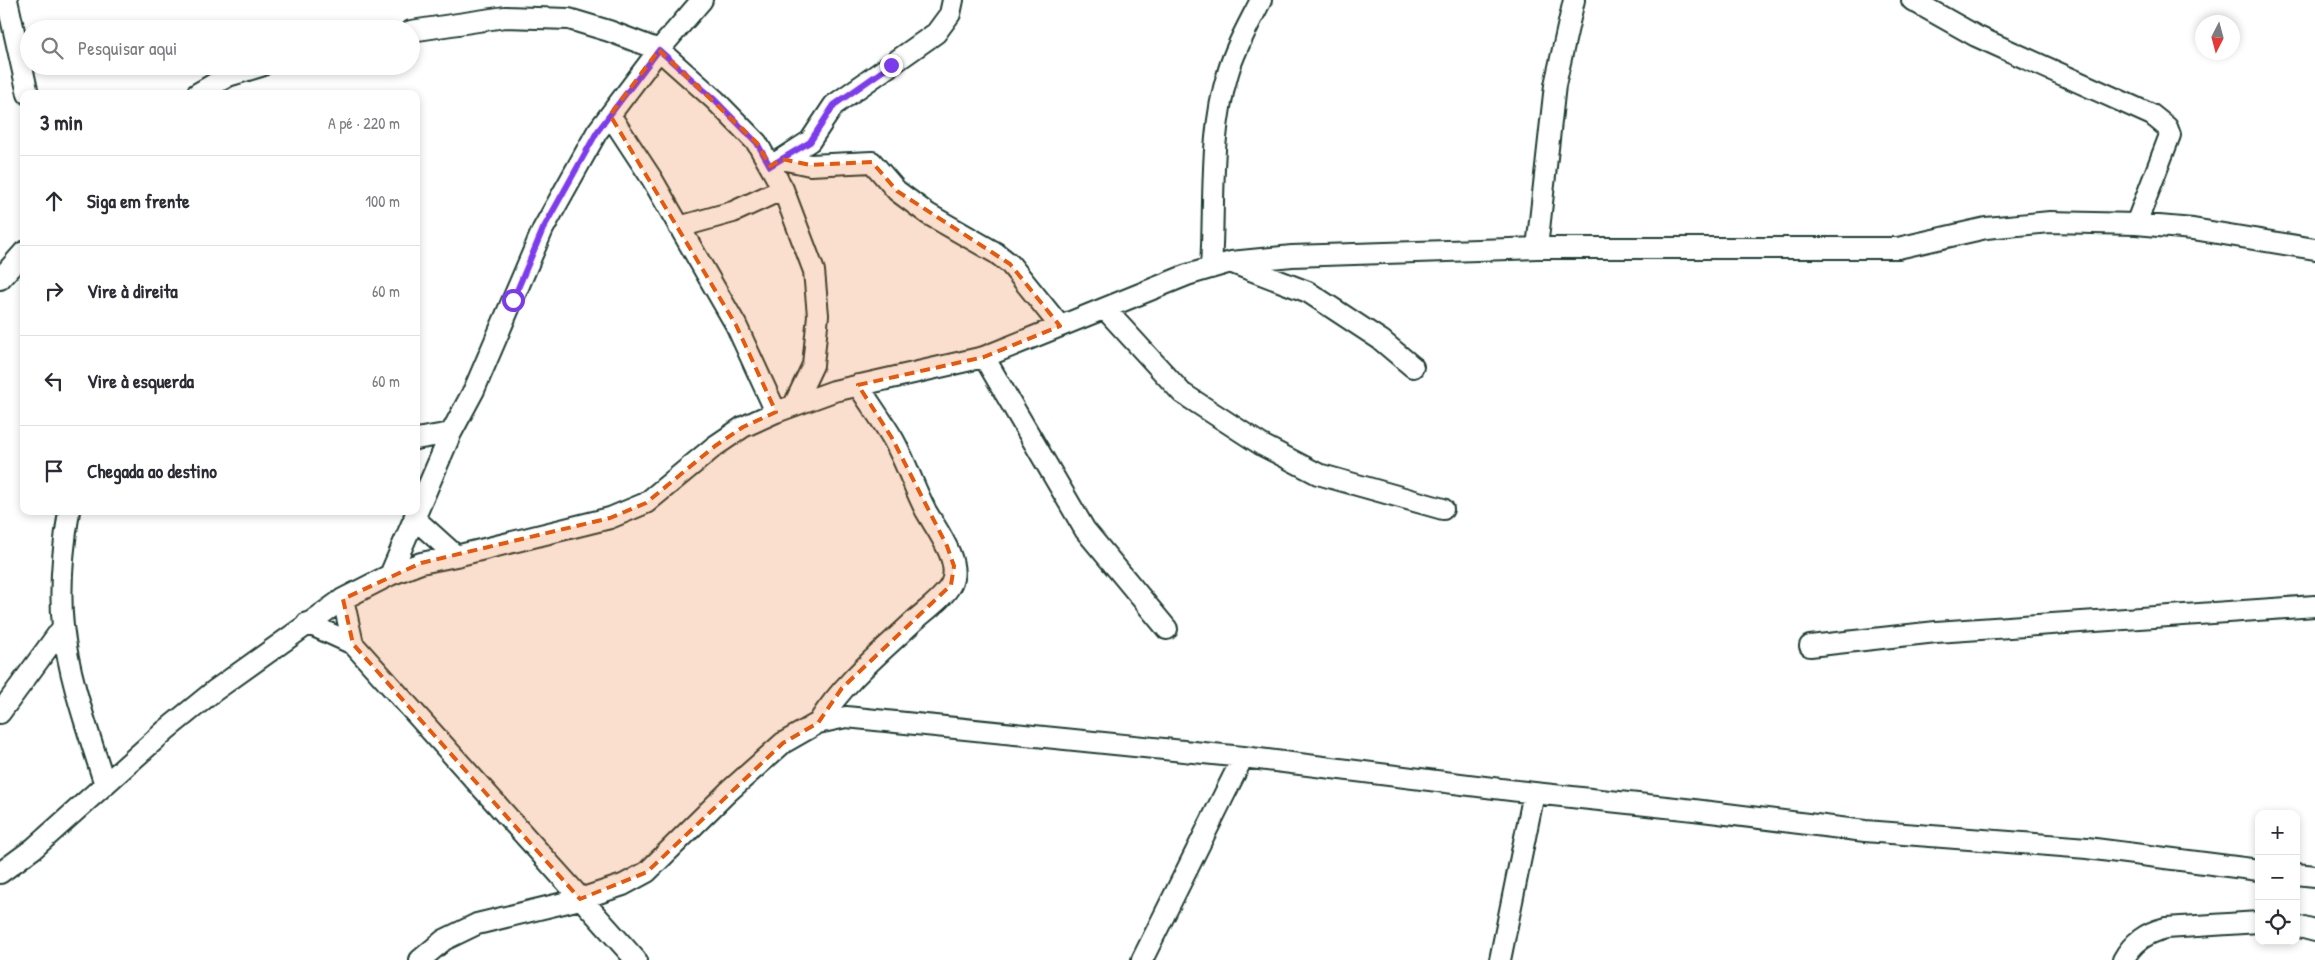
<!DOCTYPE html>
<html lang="pt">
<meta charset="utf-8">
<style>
body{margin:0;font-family:"Patrick Hand",sans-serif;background:#f2f2f3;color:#2b2b33}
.controls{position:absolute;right:15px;bottom:15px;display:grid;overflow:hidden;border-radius:10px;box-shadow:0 2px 8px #0003}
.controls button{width:45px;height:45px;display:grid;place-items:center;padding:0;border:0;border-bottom:1px solid #e1e1e2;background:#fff;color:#2b2b33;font:25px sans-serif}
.compass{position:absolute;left:2195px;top:15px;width:45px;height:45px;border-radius:50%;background:#fff;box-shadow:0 2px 8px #0003;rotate:186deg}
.stop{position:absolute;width:15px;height:15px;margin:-11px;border:4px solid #7c3aed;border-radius:50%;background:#fff}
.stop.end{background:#7c3aed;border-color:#fff;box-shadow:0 1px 5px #0008}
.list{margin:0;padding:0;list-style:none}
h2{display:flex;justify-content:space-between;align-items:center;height:65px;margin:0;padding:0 20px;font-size:21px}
h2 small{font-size:16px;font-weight:400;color:#7c7c81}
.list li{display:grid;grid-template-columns:32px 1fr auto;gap:15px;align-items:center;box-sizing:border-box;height:90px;padding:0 20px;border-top:1px solid #e1e1e2}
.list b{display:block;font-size:19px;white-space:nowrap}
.list em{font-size:16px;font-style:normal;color:#7c7c81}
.icon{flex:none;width:28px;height:28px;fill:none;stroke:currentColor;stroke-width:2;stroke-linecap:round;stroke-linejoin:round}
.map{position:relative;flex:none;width:2315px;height:960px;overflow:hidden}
.search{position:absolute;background:#fff;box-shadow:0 2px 8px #0003;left:20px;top:20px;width:400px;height:55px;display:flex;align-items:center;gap:12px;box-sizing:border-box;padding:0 18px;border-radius:28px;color:#7c7c81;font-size:19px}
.panel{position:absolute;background:#fff;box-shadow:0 2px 8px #0003;left:20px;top:90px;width:400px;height:425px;border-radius:10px}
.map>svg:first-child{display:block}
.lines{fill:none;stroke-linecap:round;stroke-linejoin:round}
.minor-casing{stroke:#1f3d34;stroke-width:24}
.minor{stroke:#fff;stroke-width:20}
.route{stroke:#7c3aed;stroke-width:6}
.marked{fill:#e8590c;fill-opacity:0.2;stroke:#e8590c;stroke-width:4;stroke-dasharray:10 6;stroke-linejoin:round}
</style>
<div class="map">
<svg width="2315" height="960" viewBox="0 0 2315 960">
<rect width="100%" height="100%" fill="#fff"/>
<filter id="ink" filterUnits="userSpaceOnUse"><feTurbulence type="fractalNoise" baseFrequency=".02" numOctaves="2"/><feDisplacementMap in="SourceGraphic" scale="10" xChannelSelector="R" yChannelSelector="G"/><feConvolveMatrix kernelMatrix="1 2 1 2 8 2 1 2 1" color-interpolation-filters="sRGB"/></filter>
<g filter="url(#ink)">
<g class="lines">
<defs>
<path id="minor" d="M7,0L28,94
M1912,0L1976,36L2152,115L2167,127L2170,135L2136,224
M411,31L505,17L569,19L609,31L659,50L715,100L757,143L783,189L814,271L818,315L813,365L794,405
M197,94L228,76L261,66
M610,115L652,179L736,325L776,412
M782,159L810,165L872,162L897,191L928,214L996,253L1010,264L1060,326
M776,163L810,141L834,105L936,33L950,14L953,0
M679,227L733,212L783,189
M1537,248L1555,85L1574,0
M1235,264L1308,292L1381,340L1413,367
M1211,268C1215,204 1209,135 1228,73C1235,48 1249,24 1261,0
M0,279L24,252
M1105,309L1182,393L1262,445L1318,474L1443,509
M984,357L1085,530L1167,629
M416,439L451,433
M69,511C63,548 59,589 63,626C69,680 89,733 105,785
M414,518L456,556
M390,575L451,433L474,390L543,229L597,132L659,50L702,0
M343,599L353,644
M307,623L353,644L636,960
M1810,646L1936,632L2315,606
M0,713L63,627
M818,723C843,683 880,653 914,621C926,610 944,598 951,584C962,562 936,529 926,511C914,488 906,462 893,439C882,420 869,403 858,385
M0,873L34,848L166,730L214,691L343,599L390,575L421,563L456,556L610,518L646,503L715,446L743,427L776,412L834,391L984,357L1187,275L1231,262L1292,256L1537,248H1898L1986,228L2050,222L2136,224L2193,229L2315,249
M2296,874L2315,876
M2296,926L2315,931
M420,960L444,940L477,924L580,899L623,885L647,872L728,792L783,743L818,723L846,717L1243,757L1534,793L1694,810L1865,831L2087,848L2259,870
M1142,960L1243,757
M1500,960L1534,793
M2123,960C2133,942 2146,933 2166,928L2259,922"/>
</defs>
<use href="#minor" class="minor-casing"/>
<use href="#minor" class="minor"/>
</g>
</g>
<g class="lines" filter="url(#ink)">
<path class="route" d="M513,300L543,229L597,132L659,50L715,100L757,143L770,166L810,142L834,105L891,65"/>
</g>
<path class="marked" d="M659,50L757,143L770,166L782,159L810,165L872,162L897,191L1010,264L1060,326L984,357L858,385L892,438L947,546L954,566L951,585L842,688L818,723L783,743L647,872L580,899L353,644L343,599L421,563L610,518L646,503L715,446L743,427L776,412L736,325L610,115Z"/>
</svg>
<div class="controls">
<button>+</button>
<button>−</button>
<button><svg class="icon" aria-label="locate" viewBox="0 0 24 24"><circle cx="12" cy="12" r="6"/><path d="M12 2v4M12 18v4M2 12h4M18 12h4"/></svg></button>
</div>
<svg class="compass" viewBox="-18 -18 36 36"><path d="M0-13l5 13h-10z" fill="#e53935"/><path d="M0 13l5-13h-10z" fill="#7c7c81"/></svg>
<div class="stop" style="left:513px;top:300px"></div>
<div class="stop end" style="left:891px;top:65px"></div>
<div class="search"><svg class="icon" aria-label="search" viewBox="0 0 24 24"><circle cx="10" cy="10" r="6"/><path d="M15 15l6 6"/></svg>Pesquisar aqui</div>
<section class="panel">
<h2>3 min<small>A pé · 220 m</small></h2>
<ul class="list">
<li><svg class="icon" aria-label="ahead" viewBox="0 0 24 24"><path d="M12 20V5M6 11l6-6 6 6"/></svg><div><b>Siga em frente</b></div><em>100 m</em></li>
<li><svg class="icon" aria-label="right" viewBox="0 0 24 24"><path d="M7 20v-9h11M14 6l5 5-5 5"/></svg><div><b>Vire à direita</b></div><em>60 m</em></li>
<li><svg class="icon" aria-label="left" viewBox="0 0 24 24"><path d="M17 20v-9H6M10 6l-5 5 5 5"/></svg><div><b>Vire à esquerda</b></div><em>60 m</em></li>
<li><svg class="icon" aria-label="arrive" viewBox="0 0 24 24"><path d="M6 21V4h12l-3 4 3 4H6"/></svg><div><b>Chegada ao destino</b></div></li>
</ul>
</section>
</div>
